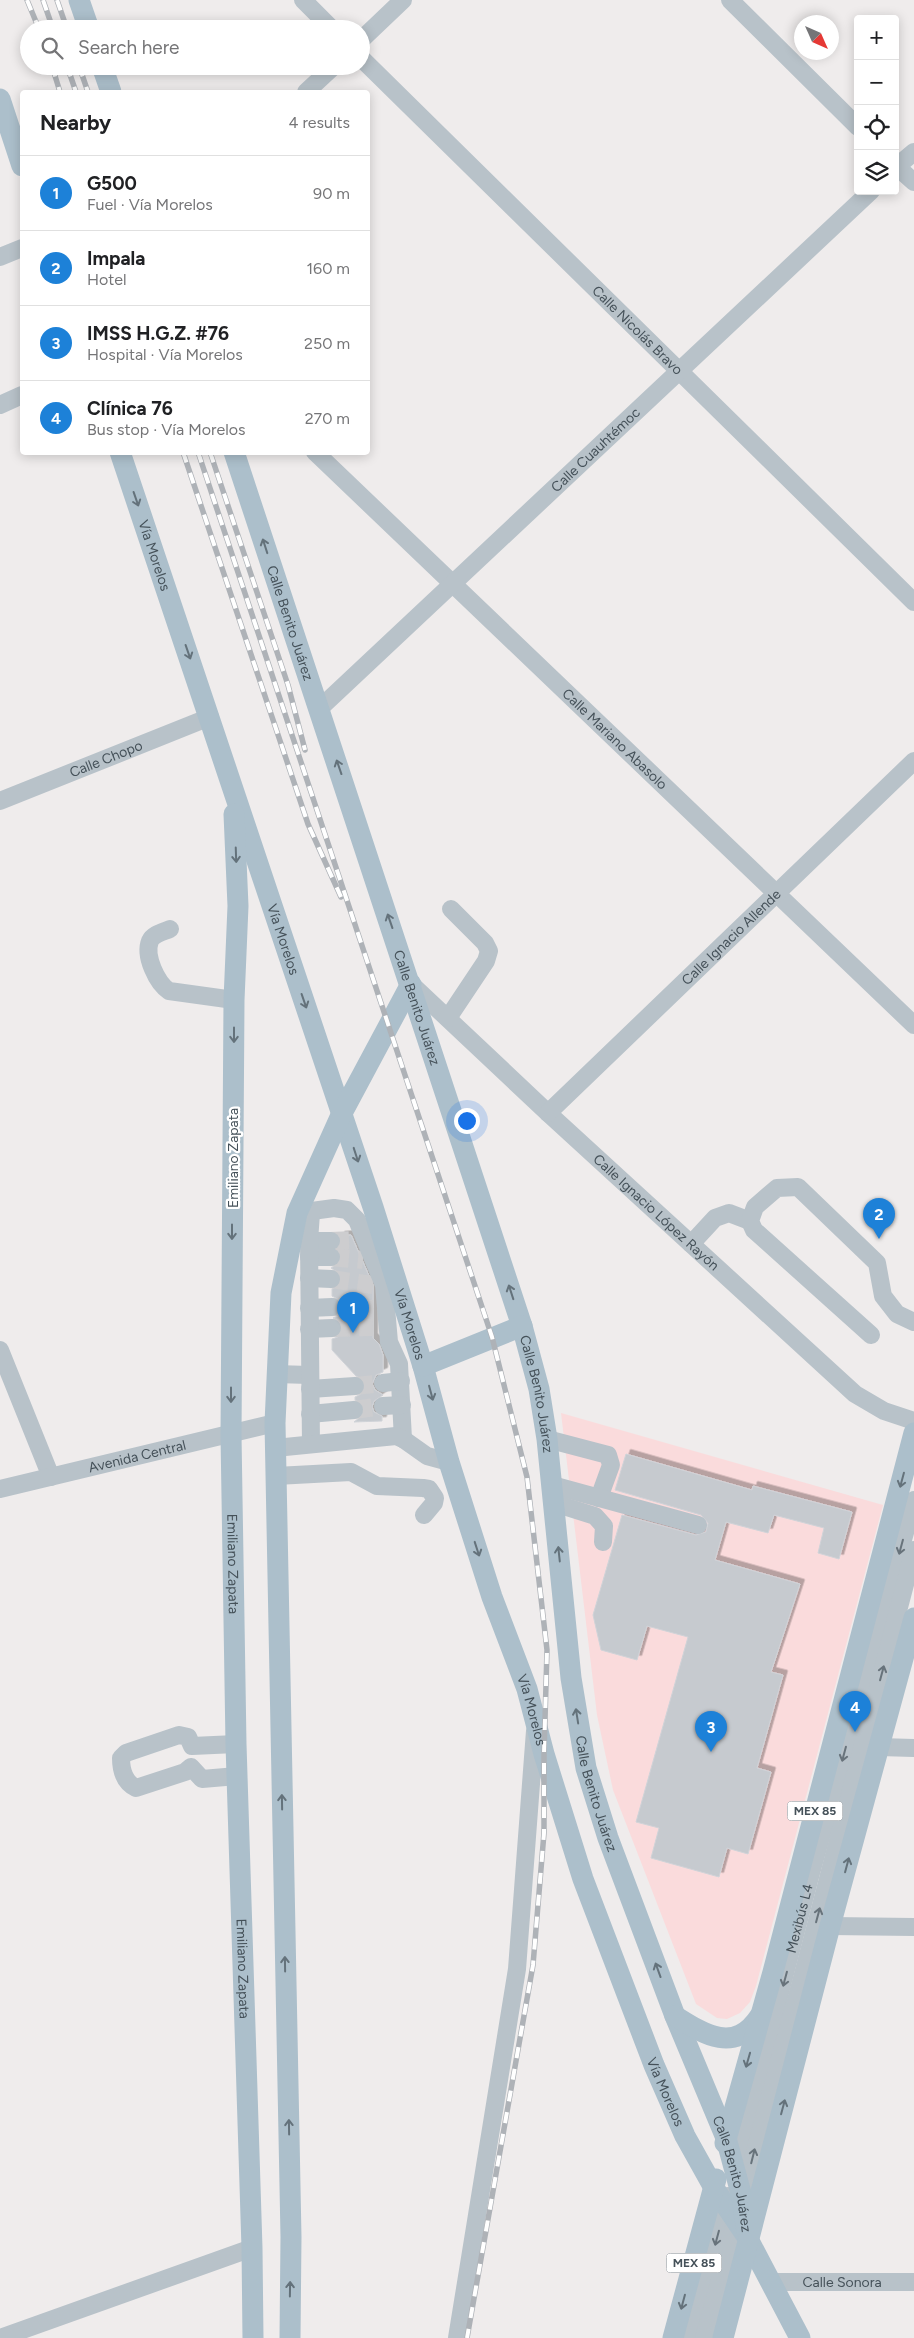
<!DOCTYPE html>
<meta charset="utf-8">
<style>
body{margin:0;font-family:Figtree,sans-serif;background:#f6f6f6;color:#202124}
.controls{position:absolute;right:15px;top:15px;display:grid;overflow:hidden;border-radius:5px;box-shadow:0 2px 12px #0003}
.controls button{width:45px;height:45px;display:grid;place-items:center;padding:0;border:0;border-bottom:1px solid #e0e0e0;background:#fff;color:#202124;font:25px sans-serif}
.compass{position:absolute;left:794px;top:15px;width:45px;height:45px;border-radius:50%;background:#fff;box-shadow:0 2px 12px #0003;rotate:135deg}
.you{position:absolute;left:466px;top:1120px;width:18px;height:18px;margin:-12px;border:4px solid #fff;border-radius:50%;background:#1a73e8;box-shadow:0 0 0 8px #1a73e833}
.badge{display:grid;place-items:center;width:32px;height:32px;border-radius:50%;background:#1d81d8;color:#fff;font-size:16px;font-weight:700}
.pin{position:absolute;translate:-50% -41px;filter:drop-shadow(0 1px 2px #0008)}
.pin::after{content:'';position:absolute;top:26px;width:18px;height:15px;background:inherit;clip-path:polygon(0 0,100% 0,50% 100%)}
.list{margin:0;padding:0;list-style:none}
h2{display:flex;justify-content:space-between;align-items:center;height:65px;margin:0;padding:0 20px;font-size:21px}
h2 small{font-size:16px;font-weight:400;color:#757577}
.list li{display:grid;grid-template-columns:32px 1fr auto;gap:15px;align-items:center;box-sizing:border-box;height:75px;padding:0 20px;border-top:1px solid #e0e0e0}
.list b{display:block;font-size:19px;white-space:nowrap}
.list p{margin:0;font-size:16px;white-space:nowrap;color:#757577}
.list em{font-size:16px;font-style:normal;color:#757577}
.icon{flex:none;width:28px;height:28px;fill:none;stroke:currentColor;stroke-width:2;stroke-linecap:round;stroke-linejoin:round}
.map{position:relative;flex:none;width:914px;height:2338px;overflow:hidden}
.search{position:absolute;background:#fff;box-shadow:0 2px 12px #0003;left:20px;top:20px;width:350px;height:55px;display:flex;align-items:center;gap:12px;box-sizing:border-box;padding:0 18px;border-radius:28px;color:#757577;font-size:19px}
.panel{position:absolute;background:#fff;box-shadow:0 2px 12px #0003;left:20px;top:90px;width:350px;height:365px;border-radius:5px}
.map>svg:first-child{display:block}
.medical{fill:#fadbdc}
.building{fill:#c6cacf;stroke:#d0d3d8;filter:url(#shadow)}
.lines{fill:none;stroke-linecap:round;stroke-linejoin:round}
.minor-tunnel{stroke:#cdcdcf;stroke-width:18;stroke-dasharray:18 9;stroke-linecap:butt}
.minor{stroke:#b8c2c9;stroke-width:18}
.major{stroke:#acbfcb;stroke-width:21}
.rail-casing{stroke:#aeb2b7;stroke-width:5.5}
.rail{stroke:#fff;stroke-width:4;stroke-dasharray:11;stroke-linecap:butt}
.oneway{stroke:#64727b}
.oneway2{stroke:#68737b}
.labels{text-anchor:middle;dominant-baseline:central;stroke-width:4.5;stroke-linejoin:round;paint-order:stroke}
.shield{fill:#fff;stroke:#7d858b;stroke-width:1}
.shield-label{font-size:12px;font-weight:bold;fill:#455159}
.street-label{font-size:14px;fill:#455159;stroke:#fff}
</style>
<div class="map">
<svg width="914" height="2338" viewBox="0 0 914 2338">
<defs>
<filter id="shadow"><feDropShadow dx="4.5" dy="-4.5" stdDeviation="0" flood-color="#0004"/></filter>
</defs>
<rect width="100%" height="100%" fill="#efecec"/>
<path class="medical" d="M561,1413L883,1505L756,1986L750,2002L740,2013L727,2019L717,2018L696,2004L613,1790L597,1715Z"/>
<path class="building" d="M351,1235L373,1285V1338L379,1344L383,1355V1372L376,1375L372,1384L375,1390L383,1395L374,1401L372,1407L374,1412L382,1416V1421L354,1422L364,1414L363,1404L355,1400V1397L361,1394L366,1385L364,1380L356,1376L332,1350V1339L338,1337L343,1328L341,1322L333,1318L338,1316L343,1307L341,1301L332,1296V1289L340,1285L342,1279L340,1274L331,1268L340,1262L342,1257L338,1249L342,1241L340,1236Z
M626,1454L752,1490L753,1486L852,1512L839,1559L818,1553L824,1528L774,1515L768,1533L726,1522L715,1560L800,1584L771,1672L783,1675L757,1768L771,1772L748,1854L727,1848L719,1877L651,1858L659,1828L636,1822L688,1637L647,1626L637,1660L601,1650L593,1615L622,1515L696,1535L706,1532L708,1523L701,1515L615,1490Z"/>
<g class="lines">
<path class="minor-tunnel" d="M331,1241L354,1240
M331,1257L363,1260
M331,1279L373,1285
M332,1307L373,1309
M332,1328L373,1327
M355,1386L383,1383
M354,1410L383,1406"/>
<g class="minor">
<path d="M303,0L332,29"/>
<path d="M730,0L858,127"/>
<path d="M361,40L403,0"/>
<path id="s1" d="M361,58L914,602"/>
<path d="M306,92L334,66"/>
<path d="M895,165L914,182"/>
<path d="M895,168L914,152"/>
<path d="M0,257L22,248"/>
<path d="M0,405L22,395"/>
<path id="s2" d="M315,452L914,1025"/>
<path id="s3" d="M319,709L871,191"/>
<path id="s4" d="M0,801L210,717"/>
<path d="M170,929C163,932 153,934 150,941C144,956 157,983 169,991L234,1000"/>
<path id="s5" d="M411,984L548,1113L855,1394L884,1411L914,1421"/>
<path d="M448,1018L486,961L489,951L485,943L451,909"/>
<path id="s6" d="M548,1113L914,761"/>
<path d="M297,1213L334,1208L347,1210L357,1220L384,1285L389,1342L399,1364L403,1439"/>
<path d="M309,1241H331"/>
<path d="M691,1244L715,1218L729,1213L750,1221"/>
<path d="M309,1257H331"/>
<path d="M309,1278L331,1279"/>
<path d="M309,1308L332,1307"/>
<path d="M309,1329L332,1328"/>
<path d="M871,1335L754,1230L750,1221L755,1207L777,1188L798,1187L877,1263L883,1296L897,1314L914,1322"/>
<path d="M0,1350L51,1477"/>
<path d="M276,1374L309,1375"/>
<path d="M383,1383L401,1381"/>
<path d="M310,1389L355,1386"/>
<path d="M383,1406L402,1405"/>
<path d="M310,1414L354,1410"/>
<path d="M547,1439L608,1455L611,1465L599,1498"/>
<path d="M311,1444L309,1241L311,1213"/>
<path d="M275,1448L396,1436L403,1439L427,1456L449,1462"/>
<path d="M276,1476L351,1472L377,1486L423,1488L429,1489L435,1498L434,1503L424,1515"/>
<path d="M552,1485L698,1525"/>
<path id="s7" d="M0,1489L275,1423"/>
<path d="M554,1503L595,1516L604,1526L603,1542"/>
<path d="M236,1744L192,1746L188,1737L179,1735L126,1753L121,1758C121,1770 124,1782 136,1788L185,1772L191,1767L202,1779L237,1776"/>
<path d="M879,1747L914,1748"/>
<path d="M830,1926L914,1927"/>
<path id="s8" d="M734,2170L811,1873L914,1500"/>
<path id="s9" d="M771,2282H914"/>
<path d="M0,2338L252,2248"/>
<path d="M457,2338L517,1969L535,1731"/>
<path d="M690,2338L728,2196"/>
<path d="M704,2338L802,1978L914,1550"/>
</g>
<g class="major">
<path d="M79,0L89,29"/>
<path d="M102,66L111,92"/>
<path d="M0,99L22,166"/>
<path id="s10" d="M120,452L373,1207L423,1366L449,1462L492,1597L527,1689L544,1754L583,1879L654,2065L685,2136L714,2188L745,2234"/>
<path id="s11" d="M234,452L522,1326L539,1389L547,1439L571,1678L586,1768L608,1838L675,2016L726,2138L742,2197L748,2239L800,2338"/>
<path id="s12" d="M234,814L238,906L234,1000L231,1435L236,1744L252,2248L253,2338"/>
<path d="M423,1366L522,1326"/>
<path d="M675,2016C705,2035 735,2054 760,2016"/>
<path d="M725,2143L773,1972L914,1433"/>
<path d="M290,2338L291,2237L275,1423L281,1293L297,1213L342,1113L411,984"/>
<path d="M673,2338L716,2179"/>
<path d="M723,2338L830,1926L914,1618"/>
</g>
<defs>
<path id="rail" d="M27,0L39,29
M43,0L53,29
M57,0L67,29
M52,66L60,92
M67,66L76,92
M79,66L88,92
M183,452L308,824L341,897
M198,452L492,1337L527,1477L547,1650L544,1754V1833L533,1965L467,2338
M210,452L288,685L305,750"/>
</defs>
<use href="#rail" class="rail-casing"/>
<use href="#rail" class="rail"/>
</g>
<defs><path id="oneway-shaft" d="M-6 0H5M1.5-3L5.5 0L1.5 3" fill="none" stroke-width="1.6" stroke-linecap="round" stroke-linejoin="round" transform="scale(1.25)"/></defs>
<g class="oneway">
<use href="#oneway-shaft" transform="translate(136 499) rotate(71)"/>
<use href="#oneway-shaft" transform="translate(265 546) rotate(-108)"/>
<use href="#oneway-shaft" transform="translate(188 652) rotate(71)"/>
<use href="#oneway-shaft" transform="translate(339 767) rotate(-109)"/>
<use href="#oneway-shaft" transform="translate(236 855) rotate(88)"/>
<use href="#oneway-shaft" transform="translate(390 921) rotate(-109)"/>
<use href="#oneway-shaft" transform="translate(304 1001) rotate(71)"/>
<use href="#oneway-shaft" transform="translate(234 1035) rotate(90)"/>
<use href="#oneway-shaft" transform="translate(356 1155) rotate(72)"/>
<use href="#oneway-shaft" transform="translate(232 1232) rotate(90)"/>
<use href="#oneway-shaft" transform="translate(511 1292) rotate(-108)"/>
<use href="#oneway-shaft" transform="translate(431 1393) rotate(75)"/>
<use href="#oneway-shaft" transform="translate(231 1395) rotate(90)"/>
<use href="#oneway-shaft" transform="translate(902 1480) rotate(105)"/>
<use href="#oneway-shaft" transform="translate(477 1549) rotate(72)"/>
<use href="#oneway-shaft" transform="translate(559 1554) rotate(-96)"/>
<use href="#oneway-shaft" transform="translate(577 1716) rotate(-99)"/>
<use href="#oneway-shaft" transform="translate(282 1802) rotate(-91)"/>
<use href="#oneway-shaft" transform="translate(847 1865) rotate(-75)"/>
<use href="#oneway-shaft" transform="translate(285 1964) rotate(-91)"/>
<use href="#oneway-shaft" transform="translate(658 1970) rotate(-110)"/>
<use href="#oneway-shaft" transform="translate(748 2060) rotate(106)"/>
<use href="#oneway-shaft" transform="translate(783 2107) rotate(-75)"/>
<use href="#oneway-shaft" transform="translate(289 2127) rotate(-91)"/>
<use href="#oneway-shaft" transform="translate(290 2289) rotate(-89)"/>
<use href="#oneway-shaft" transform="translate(683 2302) rotate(105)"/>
</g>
<g class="oneway2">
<use href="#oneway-shaft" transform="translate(901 1547) rotate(105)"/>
<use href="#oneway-shaft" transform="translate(882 1673) rotate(-75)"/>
<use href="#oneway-shaft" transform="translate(844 1754) rotate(105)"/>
<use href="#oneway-shaft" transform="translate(818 1915) rotate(-75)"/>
<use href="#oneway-shaft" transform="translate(785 1979) rotate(105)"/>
<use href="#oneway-shaft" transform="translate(753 2156) rotate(-76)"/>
<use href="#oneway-shaft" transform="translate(717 2238) rotate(105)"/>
</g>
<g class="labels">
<g class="shield">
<rect x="787.5" y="1801.5" width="55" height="19" rx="4"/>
<rect x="666.5" y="2253.5" width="55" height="19" rx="4"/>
</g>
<g class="shield-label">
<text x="815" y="1811">MEX 85</text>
<text x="694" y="2263">MEX 85</text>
</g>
<g class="street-label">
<text stroke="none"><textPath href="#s1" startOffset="388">Calle Nicolás Bravo</textPath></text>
<text stroke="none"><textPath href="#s3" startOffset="379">Calle Cuauhtémoc</textPath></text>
<text stroke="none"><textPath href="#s10" startOffset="109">Vía Morelos</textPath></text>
<text stroke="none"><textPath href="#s11" startOffset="180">Calle Benito Juárez</textPath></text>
<text stroke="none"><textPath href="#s2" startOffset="415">Calle Mariano Abasolo</textPath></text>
<text stroke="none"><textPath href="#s4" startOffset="114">Calle Chopo</textPath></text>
<text stroke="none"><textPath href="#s6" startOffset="254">Calle Ignacio Allende</textPath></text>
<text stroke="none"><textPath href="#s10" startOffset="514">Vía Morelos</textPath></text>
<text stroke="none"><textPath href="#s11" startOffset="585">Calle Benito Juárez</textPath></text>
<text transform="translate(233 1158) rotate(-90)">Emiliano Zapata</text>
<text stroke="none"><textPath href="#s5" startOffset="335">Calle Ignacio López Rayón</textPath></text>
<text stroke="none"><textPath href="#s10" startOffset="919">Vía Morelos</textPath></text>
<text stroke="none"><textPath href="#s11" startOffset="990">Calle Benito Juárez</textPath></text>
<text stroke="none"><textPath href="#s7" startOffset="141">Avenida Central</textPath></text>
<text stroke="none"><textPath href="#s12" startOffset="750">Emiliano Zapata</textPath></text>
<text stroke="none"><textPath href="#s10" startOffset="1324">Vía Morelos</textPath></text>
<text stroke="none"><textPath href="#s11" startOffset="1395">Calle Benito Juárez</textPath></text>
<text stroke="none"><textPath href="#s8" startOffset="260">Mexibús L4</textPath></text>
<text stroke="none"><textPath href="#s12" startOffset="1155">Emiliano Zapata</textPath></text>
<text stroke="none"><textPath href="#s10" startOffset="1729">Vía Morelos</textPath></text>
<text stroke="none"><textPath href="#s11" startOffset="1800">Calle Benito Juárez</textPath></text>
<text stroke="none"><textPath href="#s9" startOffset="71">Calle Sonora</textPath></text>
</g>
</g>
</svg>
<div class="controls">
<button>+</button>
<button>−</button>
<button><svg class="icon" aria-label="locate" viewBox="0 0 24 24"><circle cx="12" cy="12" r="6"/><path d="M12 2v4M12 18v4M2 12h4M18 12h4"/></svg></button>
<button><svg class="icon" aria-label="layers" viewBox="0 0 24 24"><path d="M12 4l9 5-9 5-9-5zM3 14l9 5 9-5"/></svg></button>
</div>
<svg class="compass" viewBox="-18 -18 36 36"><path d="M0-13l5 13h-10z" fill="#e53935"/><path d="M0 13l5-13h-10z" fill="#757577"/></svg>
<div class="you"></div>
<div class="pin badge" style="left:353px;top:1333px">1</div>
<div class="pin badge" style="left:879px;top:1239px">2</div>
<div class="pin badge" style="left:711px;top:1752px">3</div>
<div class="pin badge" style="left:855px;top:1732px">4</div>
<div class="search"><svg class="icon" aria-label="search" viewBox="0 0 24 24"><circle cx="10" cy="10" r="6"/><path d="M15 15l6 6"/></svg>Search here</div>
<section class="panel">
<h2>Nearby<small>4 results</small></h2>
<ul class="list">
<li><span class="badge">1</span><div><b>G500</b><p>Fuel · Vía Morelos</p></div><em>90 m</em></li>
<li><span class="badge">2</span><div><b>Impala</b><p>Hotel</p></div><em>160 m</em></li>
<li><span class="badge">3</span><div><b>IMSS H.G.Z. #76</b><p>Hospital · Vía Morelos</p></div><em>250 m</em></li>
<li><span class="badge">4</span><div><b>Clínica 76</b><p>Bus stop · Vía Morelos</p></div><em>270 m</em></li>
</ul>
</section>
</div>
